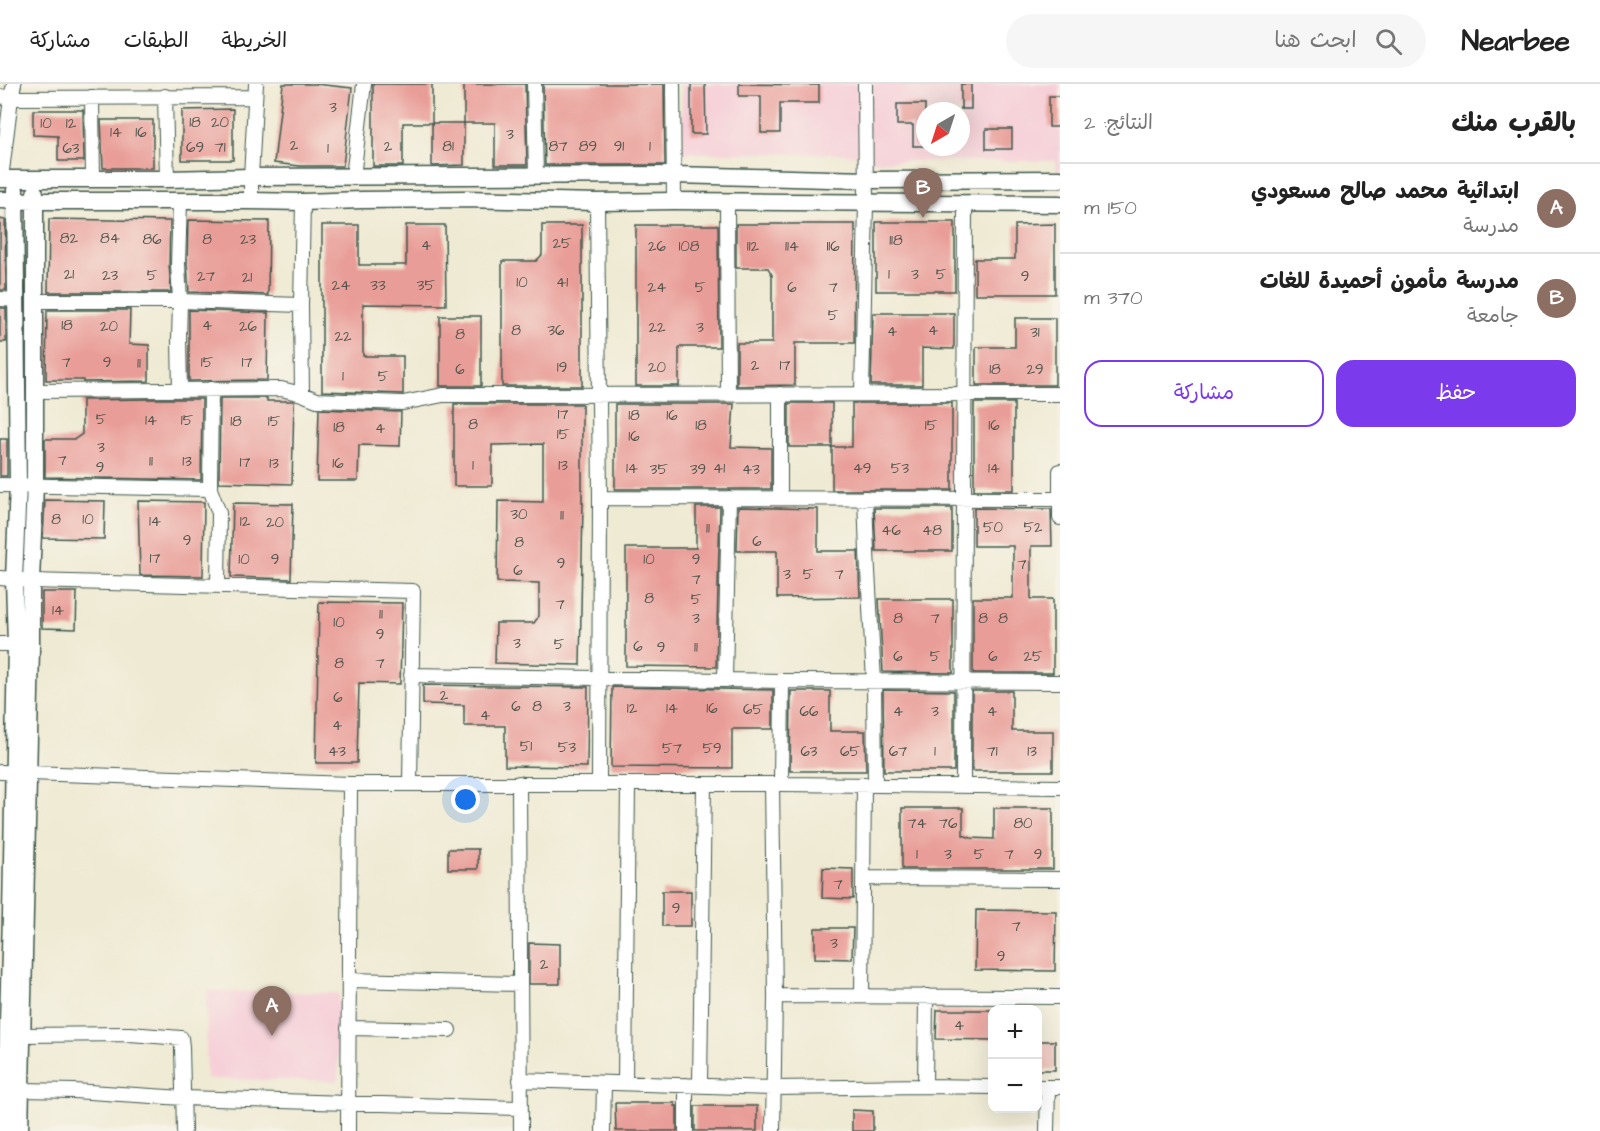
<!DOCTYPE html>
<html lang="ar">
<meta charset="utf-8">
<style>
body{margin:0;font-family:"Architects Daughter","Playpen Sans Arabic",sans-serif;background:#f6f6f6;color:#222;direction:rtl}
.controls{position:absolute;right:18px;bottom:18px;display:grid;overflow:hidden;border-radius:12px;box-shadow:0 6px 24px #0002}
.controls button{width:54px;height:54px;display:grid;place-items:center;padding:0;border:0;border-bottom:2px solid #e0e0e0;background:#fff;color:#222;font:30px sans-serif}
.compass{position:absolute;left:916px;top:18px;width:54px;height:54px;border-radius:50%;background:#fff;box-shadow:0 6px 24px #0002;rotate:219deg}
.you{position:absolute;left:466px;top:716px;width:21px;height:21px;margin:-15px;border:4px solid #fff;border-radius:50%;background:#1a73e8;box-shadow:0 0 0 9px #1a73e833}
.badge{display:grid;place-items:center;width:39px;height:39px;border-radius:50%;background:#7c3aed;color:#fff;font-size:20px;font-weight:700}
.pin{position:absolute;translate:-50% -50px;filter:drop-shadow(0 2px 3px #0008)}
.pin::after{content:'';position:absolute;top:32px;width:21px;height:18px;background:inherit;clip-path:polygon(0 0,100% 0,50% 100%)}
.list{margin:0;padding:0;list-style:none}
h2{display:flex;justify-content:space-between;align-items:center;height:78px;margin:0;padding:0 24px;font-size:26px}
h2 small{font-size:20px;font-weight:400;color:#767676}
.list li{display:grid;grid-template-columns:39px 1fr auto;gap:18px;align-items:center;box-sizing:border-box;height:90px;padding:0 24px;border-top:2px solid #e0e0e0}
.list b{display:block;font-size:22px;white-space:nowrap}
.list p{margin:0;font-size:20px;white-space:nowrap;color:#767676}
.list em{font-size:20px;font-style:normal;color:#767676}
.actions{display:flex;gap:12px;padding:18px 24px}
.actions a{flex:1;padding:14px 0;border:2px solid #7c3aed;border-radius:18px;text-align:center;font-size:21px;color:#7c3aed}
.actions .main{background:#7c3aed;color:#fff}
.icon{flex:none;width:33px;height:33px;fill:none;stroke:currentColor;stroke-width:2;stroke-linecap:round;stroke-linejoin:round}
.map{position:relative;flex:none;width:1060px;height:1047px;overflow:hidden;direction:ltr}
header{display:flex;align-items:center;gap:36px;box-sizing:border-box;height:84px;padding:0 30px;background:#fff;border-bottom:2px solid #e0e0e0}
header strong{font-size:28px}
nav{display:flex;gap:33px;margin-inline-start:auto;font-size:21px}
.search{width:420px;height:54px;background:#f6f6f6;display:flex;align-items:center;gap:15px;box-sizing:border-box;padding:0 21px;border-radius:33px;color:#767676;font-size:22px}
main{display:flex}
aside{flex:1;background:#fff}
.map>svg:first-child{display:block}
.built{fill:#f6cfd8;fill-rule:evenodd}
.building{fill:#e99d98}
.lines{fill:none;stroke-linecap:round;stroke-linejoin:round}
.minor-casing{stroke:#3e574c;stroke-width:16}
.tertiary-casing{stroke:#3e574c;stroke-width:19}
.minor{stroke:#fff;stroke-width:14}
.tertiary{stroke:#fff;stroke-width:16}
.labels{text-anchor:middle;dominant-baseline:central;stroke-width:4.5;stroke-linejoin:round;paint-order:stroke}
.number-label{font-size:15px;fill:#52554d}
</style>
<header>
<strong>Nearbee</strong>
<div class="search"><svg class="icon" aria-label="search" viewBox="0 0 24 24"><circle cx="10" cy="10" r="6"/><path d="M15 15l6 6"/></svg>ابحث هنا</div>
<nav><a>الخريطة</a><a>الطبقات</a><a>مشاركة</a></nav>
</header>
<main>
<aside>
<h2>بالقرب منك<small>النتائج: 2</small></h2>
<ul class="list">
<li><span class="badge" style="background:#8d6e63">A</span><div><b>ابتدائية محمد صالح مسعودي</b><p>مدرسة</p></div><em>150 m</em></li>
<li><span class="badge" style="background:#8d6e63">B</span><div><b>مدرسة مأمون أحميدة للغات</b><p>جامعة</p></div><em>370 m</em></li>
</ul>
<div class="actions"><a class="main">حفظ</a><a>مشاركة</a></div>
</aside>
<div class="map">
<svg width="1060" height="1047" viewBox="0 0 1060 1047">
<rect width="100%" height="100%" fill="#f7f3e8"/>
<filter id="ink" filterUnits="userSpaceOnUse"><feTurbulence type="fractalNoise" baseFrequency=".0167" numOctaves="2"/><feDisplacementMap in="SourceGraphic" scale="12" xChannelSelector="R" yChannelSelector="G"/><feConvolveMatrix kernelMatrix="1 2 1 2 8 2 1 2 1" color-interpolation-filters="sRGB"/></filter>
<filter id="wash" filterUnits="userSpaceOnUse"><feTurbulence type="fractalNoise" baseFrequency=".008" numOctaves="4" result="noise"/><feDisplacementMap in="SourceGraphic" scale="24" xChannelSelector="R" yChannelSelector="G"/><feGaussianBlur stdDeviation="1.35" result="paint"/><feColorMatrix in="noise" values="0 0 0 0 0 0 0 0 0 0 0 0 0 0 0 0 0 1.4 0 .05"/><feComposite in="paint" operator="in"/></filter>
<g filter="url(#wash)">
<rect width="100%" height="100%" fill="#efead3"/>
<path class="built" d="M682,0H1060V113L1055,77H876L845,70L682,69ZM925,27H961V63H925Z
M207,907L339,909L338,997L206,995Z"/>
<g id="blocks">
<path class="building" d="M283,0H315L352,4L343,82H300L274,79Z
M373,0H432V39H403V82H373Z
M464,0H525L527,81H495V39H464Z
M543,0H664L665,81H545Z
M691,0H705L706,50H691Z
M739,0L819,1V19H780V49H761V12H739Z
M961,0H971V25H961Z
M1049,12H1060V43H1049Z
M897,20H925V62H913V41H897Z
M233,25V76H182V26Z
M33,26H83L84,77H58V52L33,51Z
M101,36H153V84H103Z
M432,39H464V81L432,82Z
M986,45H1012V65H986Z
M0,135L5,136L6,206H0Z
M49,135L170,137L169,180L171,208H48Z
M188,136L269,137L268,211L189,208L187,180Z
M876,138H955V207H876Z
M736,140H855L854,259H795V301L737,302V259H772V191L768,184H736Z
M1055,140V210H975V175H1015V141Z
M322,141H359V181H406V141H445L446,221L363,220V272H403V310L322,307Z
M542,141H582V302H502V177H536L542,171Z
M636,141H718L719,263H679V302H636Z
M0,224H6V258H0Z
M47,226H130L129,260L149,261V297L83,298V296H46Z
M189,226L268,229L267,296L189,297Z
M873,229H954V265L922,264V301H871Z
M440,232H481V302H440Z
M1015,234H1055V301H976V263H1015Z
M220,314H267V317H294L292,400L219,398Z
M148,315H202L201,396L45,393V355H75L82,350V316Z
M789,319H832V363H789Z
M852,319H952V406H832V363H852Z
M974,319H1014V406H974Z
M454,320H582V419H583L580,581L495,579L496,539H534L539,532V499L497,498L498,417L543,418V360L492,361V402H454Z
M615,320H734L731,363L771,364V405H615Z
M319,325L401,328L400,362L359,361L358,397H317Z
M0,355H7V392H0Z
M45,416L105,417L104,455L43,454Z
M138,417L204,418L203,492L140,491Z
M233,419L293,420L291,495L231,493Z
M696,423H720L716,583L626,582V464H696Z
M738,423L818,425V467H858L860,513L777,514V467H737Z
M874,424H952V467H876Z
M974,424L1051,425L1052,462H1031V515H1053V589H973V514H1013V462H974Z
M42,508H77L76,545L42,544Z
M879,515H953V589L883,588Z
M319,518L402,519L400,600L359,599L357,679H316Z
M423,601L588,603L587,683L505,682V642H464V621L423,620Z
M612,603L773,606V645H732V684L611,683Z
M883,606L954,607V687H884Z
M791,607H830V647H865L866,687H790Z
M972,607H1012V647H1053V687H972Z
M902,724H963V751L971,754L994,755V724H1053V785H902Z
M448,765H478V785H448Z
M823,784L853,785V815L822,814Z
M662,807H691V842H662Z
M976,826L1056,827L1055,887L975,886Z
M815,844H853L852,875L815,874Z
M529,859L560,860V900H529Z
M937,926H993V956L936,955Z
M1038,957H1055V986H1038Z
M615,1019H675V1022H677V1047H616Z
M695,1022H757V1047H695Z
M852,1026L873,1027V1047H852Z"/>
</g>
</g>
<g filter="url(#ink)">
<use href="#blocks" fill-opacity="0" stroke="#3e574c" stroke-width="1.5"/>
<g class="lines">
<defs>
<path id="minor" d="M534,0L536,92
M673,0L674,117
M0,12L11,14L254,13
M165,12L167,95
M92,13L93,96
M353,93L364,0
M1,95L11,14L14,0
M251,117V93L256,0
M727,117L728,310
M597,118L600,414L599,699
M0,215L17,216
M36,217H180L301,221
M211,305L210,405L219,429L218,501
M180,306L179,256L180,217L178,180L180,118
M35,307L281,305L302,310L317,316L403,319L443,311L1060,310
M302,310L301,221L303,118
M780,310V414
M862,310L866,119L865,0
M1060,387V434
M0,401L210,405
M600,414L1060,415
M865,414L867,468L874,597L875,700
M0,494L31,497L413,507L410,699
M0,560H16
M411,591L782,597L1060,598
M725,595L729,414
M0,688L350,700H781L1060,703
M519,699L521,1047
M772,700L775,912L773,1047
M781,700L782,597
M963,701L965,119
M863,794L1060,795
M349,896L520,900
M775,912L1060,913
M862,912L864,700
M348,944L449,946
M21,951L130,950L181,954L182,963L184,1047
M520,996L774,1004L925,1002L993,1003
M625,999L628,700
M686,1001V1047
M700,1001L704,700
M925,1002L926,912
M1038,1003H1060
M22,1006L74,1007L183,1014L520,1024
M348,1047L350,700
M603,1047L604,999
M1047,1047L1048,1003"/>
<path id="tertiary" d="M0,95H167L251,93L674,91L866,96L1060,95
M0,116L35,117H251L303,118L362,116L465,115L597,118L674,117L1060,120
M5,1047L11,831L16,560L14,495L18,401L15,106
M20,1047L31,564V497L35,401V109"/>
</defs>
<use href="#minor" class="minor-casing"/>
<use href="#tertiary" class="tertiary-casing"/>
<use href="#minor" class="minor"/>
<use href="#tertiary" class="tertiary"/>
</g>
</g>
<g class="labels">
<g class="number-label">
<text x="333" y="23">3</text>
<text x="195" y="38">18</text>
<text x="220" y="38">20</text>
<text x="46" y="39">10</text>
<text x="71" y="39">12</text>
<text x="116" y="48">14</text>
<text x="141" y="48">16</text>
<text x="510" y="50">3</text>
<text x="294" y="61">2</text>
<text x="388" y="62">2</text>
<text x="448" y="62">81</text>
<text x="558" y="62">87</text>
<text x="588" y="62">89</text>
<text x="619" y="62">91</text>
<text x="650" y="62">1</text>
<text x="195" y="63">69</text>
<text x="220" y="63">71</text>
<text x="71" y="64">63</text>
<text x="328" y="64">1</text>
<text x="69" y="154">82</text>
<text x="110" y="154">84</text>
<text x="152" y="155">86</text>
<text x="207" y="155">8</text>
<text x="248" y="155">23</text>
<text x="896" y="156">118</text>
<text x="562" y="159">25</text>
<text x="426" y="161">4</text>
<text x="657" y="162">26</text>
<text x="689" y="162">108</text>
<text x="753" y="162">112</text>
<text x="792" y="162">114</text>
<text x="833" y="162">116</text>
<text x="69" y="190">21</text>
<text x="889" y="190">1</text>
<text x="915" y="190">3</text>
<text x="941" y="190">5</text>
<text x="110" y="191">23</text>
<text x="152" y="191">5</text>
<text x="206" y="192">27</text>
<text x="1025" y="192">9</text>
<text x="247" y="193">21</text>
<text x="522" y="198">10</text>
<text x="562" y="198">41</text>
<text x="341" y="201">24</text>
<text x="378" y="201">33</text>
<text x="426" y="201">35</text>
<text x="657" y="203">24</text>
<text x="700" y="203">5</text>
<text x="792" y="203">6</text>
<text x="833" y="203">7</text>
<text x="833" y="231">5</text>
<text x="67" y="241">18</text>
<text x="207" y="241">4</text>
<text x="109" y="242">20</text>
<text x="248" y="242">26</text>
<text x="657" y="243">22</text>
<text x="700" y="243">3</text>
<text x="516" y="246">8</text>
<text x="556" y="246">36</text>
<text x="933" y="246">4</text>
<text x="892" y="247">4</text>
<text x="1035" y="248">31</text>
<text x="460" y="250">8</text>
<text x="343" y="252">22</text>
<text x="66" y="278">7</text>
<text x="107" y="278">9</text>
<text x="207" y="278">15</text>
<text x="247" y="278">17</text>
<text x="139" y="279">11</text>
<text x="755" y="281">2</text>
<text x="785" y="281">17</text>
<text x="562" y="283">19</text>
<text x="657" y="283">20</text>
<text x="460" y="285">6</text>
<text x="995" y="285">18</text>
<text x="1035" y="285">29</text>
<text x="343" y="292">1</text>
<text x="383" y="292">5</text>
<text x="563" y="330">17</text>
<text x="634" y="331">18</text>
<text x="672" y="331">16</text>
<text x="101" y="335">5</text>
<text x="151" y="336">14</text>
<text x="187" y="336">15</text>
<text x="236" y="337">18</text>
<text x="274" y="337">15</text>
<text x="473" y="340">8</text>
<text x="701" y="341">18</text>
<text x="931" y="341">15</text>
<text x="994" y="341">16</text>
<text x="339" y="343">18</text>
<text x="380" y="344">4</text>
<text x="563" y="350">15</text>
<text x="634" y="352">16</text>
<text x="101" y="363">3</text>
<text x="62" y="376">7</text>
<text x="151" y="377">11</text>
<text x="187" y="377">13</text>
<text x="245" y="378">17</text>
<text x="274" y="379">13</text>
<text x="338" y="379">16</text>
<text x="473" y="381">1</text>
<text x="563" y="381">13</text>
<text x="100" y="383">9</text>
<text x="632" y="384">14</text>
<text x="719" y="384">41</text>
<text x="862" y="384">49</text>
<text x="900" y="384">53</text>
<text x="994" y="384">14</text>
<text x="659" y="385">35</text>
<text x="698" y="385">39</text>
<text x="751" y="385">43</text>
<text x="519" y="430">30</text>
<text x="562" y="431">11</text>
<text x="56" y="435">8</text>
<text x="88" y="435">10</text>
<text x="155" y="437">14</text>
<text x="245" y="437">12</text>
<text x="275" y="438">20</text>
<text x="993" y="443">50</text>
<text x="1033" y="443">52</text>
<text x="708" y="444">11</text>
<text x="891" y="446">46</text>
<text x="932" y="446">48</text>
<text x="187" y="456">9</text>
<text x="757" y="457">6</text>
<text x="519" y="458">8</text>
<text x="155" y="474">17</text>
<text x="244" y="475">10</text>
<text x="275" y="475">9</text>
<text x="649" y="475">10</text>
<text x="696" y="475">9</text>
<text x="561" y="479">9</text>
<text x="1022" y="480">7</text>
<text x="518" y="486">6</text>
<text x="787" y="490">3</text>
<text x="808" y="490">5</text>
<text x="839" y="490">7</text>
<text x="696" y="495">7</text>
<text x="649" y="514">8</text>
<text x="696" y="515">5</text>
<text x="560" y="520">7</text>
<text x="58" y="526">14</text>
<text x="381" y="530">11</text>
<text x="696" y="534">3</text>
<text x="898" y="534">8</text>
<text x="935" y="534">7</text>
<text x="983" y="534">8</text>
<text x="1003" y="534">8</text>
<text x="339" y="538">10</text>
<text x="380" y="550">9</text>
<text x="517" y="559">3</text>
<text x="559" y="560">5</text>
<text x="638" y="562">6</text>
<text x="661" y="563">9</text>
<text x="696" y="563">11</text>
<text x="898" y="572">6</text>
<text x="935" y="572">5</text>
<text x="993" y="572">6</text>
<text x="1033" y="572">25</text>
<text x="339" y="579">8</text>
<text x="380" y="579">7</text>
<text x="444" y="611">2</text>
<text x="338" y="613">6</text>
<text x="516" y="622">6</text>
<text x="537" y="622">8</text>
<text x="567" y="622">3</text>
<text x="632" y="624">12</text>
<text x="672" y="624">14</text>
<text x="712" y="624">16</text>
<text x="753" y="625">65</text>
<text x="809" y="627">66</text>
<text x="898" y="627">4</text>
<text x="935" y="627">3</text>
<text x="992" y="627">4</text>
<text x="485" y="631">4</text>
<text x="337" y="641">4</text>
<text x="526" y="662">51</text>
<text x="567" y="663">53</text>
<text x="672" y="664">57</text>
<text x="712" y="664">59</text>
<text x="337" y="667">43</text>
<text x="809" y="667">63</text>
<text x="850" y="667">65</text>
<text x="898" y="667">67</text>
<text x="935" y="667">1</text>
<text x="992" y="667">71</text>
<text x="1032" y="667">13</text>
<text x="917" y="739">74</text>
<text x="948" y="739">76</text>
<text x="1023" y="739">80</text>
<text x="917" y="770">1</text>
<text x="948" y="770">3</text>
<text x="979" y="770">5</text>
<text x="1009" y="770">7</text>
<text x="1038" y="770">9</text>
<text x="838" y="800">7</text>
<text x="676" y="824">9</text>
<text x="1016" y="842">7</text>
<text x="834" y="859">3</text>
<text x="1001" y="872">9</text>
<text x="544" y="880">2</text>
<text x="959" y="941">4</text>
</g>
</g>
</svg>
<div class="controls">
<button>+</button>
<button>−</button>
</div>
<svg class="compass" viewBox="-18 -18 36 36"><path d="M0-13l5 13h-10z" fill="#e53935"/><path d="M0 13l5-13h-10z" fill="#767676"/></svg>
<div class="you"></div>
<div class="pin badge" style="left:272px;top:952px;background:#8d6e63">A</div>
<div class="pin badge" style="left:923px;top:134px;background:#8d6e63">B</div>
</div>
</main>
